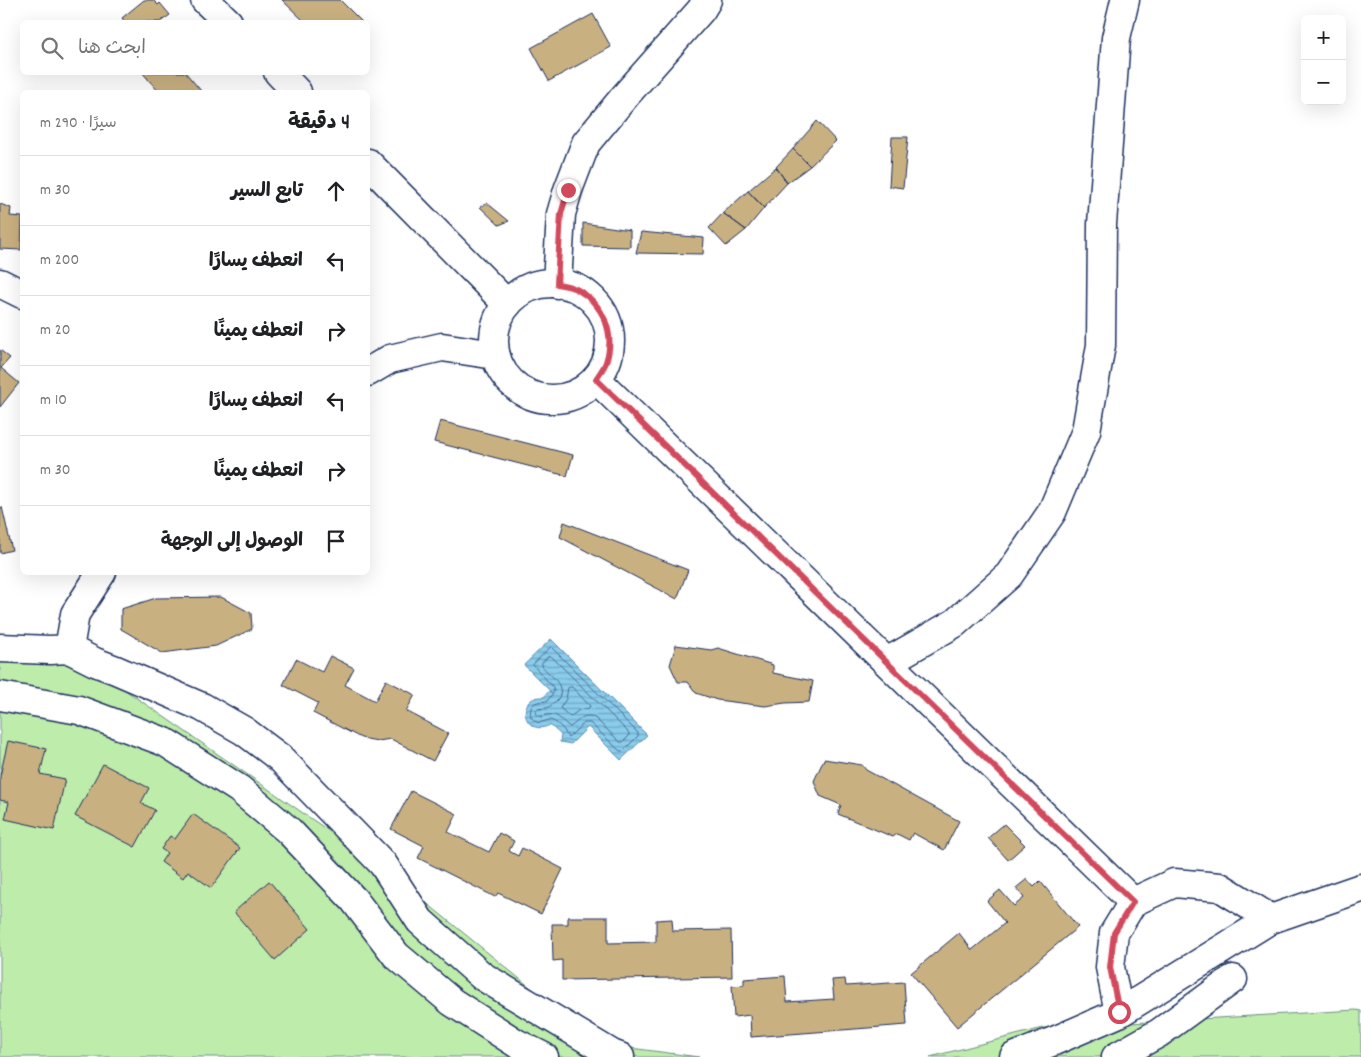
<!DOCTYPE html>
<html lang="ar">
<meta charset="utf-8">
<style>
body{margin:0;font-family:Dekko,"Playpen Sans Arabic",sans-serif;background:#f6f6f6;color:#202124;direction:rtl}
.controls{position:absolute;right:15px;top:15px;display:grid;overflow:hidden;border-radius:8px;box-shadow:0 5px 20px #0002}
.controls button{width:45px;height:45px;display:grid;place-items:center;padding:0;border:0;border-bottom:1px solid #e0e0e0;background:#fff;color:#202124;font:25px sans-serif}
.stop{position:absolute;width:15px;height:15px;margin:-11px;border:4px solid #d1495b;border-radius:50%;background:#fff}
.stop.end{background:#d1495b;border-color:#fff;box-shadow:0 1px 5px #0008}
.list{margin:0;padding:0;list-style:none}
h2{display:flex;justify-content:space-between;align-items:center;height:65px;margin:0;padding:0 20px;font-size:21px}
h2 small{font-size:16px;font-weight:400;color:#757577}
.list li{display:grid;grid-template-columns:32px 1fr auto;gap:15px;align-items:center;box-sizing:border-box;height:70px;padding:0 20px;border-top:1px solid #e0e0e0}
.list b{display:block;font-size:19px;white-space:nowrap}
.list em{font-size:16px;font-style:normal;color:#757577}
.icon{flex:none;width:28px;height:28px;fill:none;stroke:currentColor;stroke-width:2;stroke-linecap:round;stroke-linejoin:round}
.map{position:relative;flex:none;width:1361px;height:1057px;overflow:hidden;direction:ltr}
.search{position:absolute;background:#fff;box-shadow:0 5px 20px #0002;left:20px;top:20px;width:350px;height:55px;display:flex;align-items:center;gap:12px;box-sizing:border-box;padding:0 18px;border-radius:8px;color:#757577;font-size:19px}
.panel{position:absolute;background:#fff;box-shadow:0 5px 20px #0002;left:20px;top:90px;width:350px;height:485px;border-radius:8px;direction:rtl}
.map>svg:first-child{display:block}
.green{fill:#beecaa;stroke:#6c8e84}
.water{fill:url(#water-rules);stroke:#5e8db3}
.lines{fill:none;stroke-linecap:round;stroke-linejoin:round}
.shore{stroke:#476e96;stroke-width:1}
.building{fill:#c9b080;stroke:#1b2f5e}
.minor-casing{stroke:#1b2f5e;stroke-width:31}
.minor{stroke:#fff;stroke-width:28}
.route{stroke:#d1495b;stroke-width:6}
</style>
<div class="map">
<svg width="1361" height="1057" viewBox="0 0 1361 1057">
<defs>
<pattern id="water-rules" width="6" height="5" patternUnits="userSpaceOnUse" patternTransform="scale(1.25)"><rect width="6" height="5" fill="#8acceb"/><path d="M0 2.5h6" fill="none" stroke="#70a6c2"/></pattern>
</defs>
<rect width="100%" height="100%" fill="#fff"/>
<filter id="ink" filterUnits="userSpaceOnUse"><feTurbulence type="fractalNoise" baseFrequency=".02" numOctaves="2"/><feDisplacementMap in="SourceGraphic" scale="10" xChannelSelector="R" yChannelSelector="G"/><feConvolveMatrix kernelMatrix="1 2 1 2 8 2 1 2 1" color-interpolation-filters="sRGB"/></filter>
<g filter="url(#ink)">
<path class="green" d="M0,657L79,658L391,874L600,1044L699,1057H0Z
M1356,1010L1361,1011V1057H930L1043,1028Z"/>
<path class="water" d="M551,639L647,735L621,760L588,727L571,744L560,742L561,735L550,725C523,739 514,695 544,697L549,691L552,693L524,665Z"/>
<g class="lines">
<path class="shore" d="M551,647L638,733V736L623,751H620L590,723H584L568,738C567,736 566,734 565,732C563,728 556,722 553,721C547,718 543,724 537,722C529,720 528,708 535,703C539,701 543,702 547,701L554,692L553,687L533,665Z
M549,656L552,657L629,733V736L623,742H620L596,719C583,711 580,721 570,727C559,719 556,710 541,717L537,715L536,712L537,709C541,708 545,709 549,707C552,705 555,702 558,699C567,685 549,675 542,666V663Z
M570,687H572L590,706L589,708L579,710L570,717L560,708L566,699L568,688Z"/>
</g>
<path class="building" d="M144,0H153L158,5L160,3L170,15L160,22H125L122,18Z
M282,0H340L362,22H305Z
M593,14L611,47L549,81L531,48Z
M142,72H185L202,92H159Z
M817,121L836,141L810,166L793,149Z
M892,137H908L903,188L889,186Z
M793,149L810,166L787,183L776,167Z
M776,167L787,183L764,208L748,191Z
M748,191L764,208L746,230L723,213Z
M487,203L509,221L499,225L480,207Z
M0,204L11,208L10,216L22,217L21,250L0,249Z
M723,213L746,230L726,246L709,228Z
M583,223L630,230V247L583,246Z
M641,232L704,238L703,254L636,253Z
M0,350L10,358L1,368L19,383L0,407Z
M440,421L573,455L567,476L434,442Z
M2,507L12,550L0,553V508Z
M564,522L688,570L677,599L560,537Z
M221,597L251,613L252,629L216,646L162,653L121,629V609L156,598Z
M676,645L711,650L718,648L773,665V673L813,681L809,702L785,703L765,706L717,700L696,693L688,682H678L670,665Z
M330,656L354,668L345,685L375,701L386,680L415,695L406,711L448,733L433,761L391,739L378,741L361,738L313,713L318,703L283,685L296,659L322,672Z
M8,741L46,749L40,774L65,779L54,830L5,819L9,802L0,800V776Z
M824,759L862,765L866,770L959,821L944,850L913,833L909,840L897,834L893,837L838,814L841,805L820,796L814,781Z
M103,764L149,788L141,803L155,810L135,847L75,816Z
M411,791L457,814L448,832L489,852L499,833L514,841L509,851L518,856L522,848L563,869L541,914L498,893L495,897L418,858L424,846L391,829Z
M193,814L240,848L211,888L188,871L183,878L161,862L167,853L161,849L170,836L175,839Z
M1004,824L1025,845L1008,860L988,838Z
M1027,879L1034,887L1040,881L1078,927L957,1027L911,973L959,933L972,950L1005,923L987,901L1000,890L1014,906L1024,898L1016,888Z
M269,881L310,929L275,960L234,912Z
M568,917H608V943L656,942V920L672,919L673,931L731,930L732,977L562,980V960L553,961L552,924H568Z
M785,976L787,1002L834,999L832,980L845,979L846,986L904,982L907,1025L751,1037L750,1015L734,1017L732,986L744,985V979Z"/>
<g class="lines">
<defs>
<path id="minor" d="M205,0L228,22
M278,72L297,92
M368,163L507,304
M0,283L22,294
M494 341a58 58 0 1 1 116 0a58 58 0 1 1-116 0Z
M557,284L561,214L568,190L586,143L625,96L701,10L707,0
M368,372L390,359L442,347L495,355
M596,379L1133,902
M102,572L75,614L69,649L95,662L116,670L202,707L244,731L280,758L383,864L420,921L482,976L612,1054L620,1057
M0,648L50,650L69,649
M887,662L955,623L1009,575L1052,512L1086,431L1101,345L1102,224L1116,38L1125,0
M0,696L79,710L165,742L239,789L289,831L354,900L396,955L452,1002L516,1043L544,1057
M1119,1013L1110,967L1114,933L1133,902L1174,883L1220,887L1271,919
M1014,1057L1054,1041L1119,1013L1271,919L1361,888
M1116,1057L1159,1033L1233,979"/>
</defs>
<use href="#minor" class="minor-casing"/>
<use href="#minor" class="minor"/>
</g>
</g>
<g class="lines" filter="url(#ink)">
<path class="route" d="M568,190L561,214L557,284C563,285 570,286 576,289C603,303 616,333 606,362C604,368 599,374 596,379L1133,902L1114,933L1110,967L1119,1012"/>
</g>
</svg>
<div class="controls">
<button>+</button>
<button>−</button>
</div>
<div class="stop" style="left:1119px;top:1012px"></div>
<div class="stop end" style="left:568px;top:190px"></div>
<div class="search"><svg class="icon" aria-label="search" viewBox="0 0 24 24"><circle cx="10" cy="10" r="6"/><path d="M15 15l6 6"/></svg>ابحث هنا</div>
<section class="panel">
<h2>4 دقيقة<small>سيرًا · 290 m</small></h2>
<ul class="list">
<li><svg class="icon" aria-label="ahead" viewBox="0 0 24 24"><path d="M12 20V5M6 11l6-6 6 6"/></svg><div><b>تابع السير</b></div><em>30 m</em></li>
<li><svg class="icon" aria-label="left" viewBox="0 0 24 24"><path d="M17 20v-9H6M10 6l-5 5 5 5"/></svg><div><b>انعطف يسارًا</b></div><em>200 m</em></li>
<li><svg class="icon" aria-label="right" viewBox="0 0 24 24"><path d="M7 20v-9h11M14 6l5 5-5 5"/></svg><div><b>انعطف يمينًا</b></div><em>20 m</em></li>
<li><svg class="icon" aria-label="left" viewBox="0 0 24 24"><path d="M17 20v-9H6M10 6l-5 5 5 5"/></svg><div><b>انعطف يسارًا</b></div><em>10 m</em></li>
<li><svg class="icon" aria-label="right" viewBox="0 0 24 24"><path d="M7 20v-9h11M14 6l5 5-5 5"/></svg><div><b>انعطف يمينًا</b></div><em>30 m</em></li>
<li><svg class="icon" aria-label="arrive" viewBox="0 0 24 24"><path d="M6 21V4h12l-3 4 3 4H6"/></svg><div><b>الوصول إلى الوجهة</b></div></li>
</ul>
</section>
</div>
